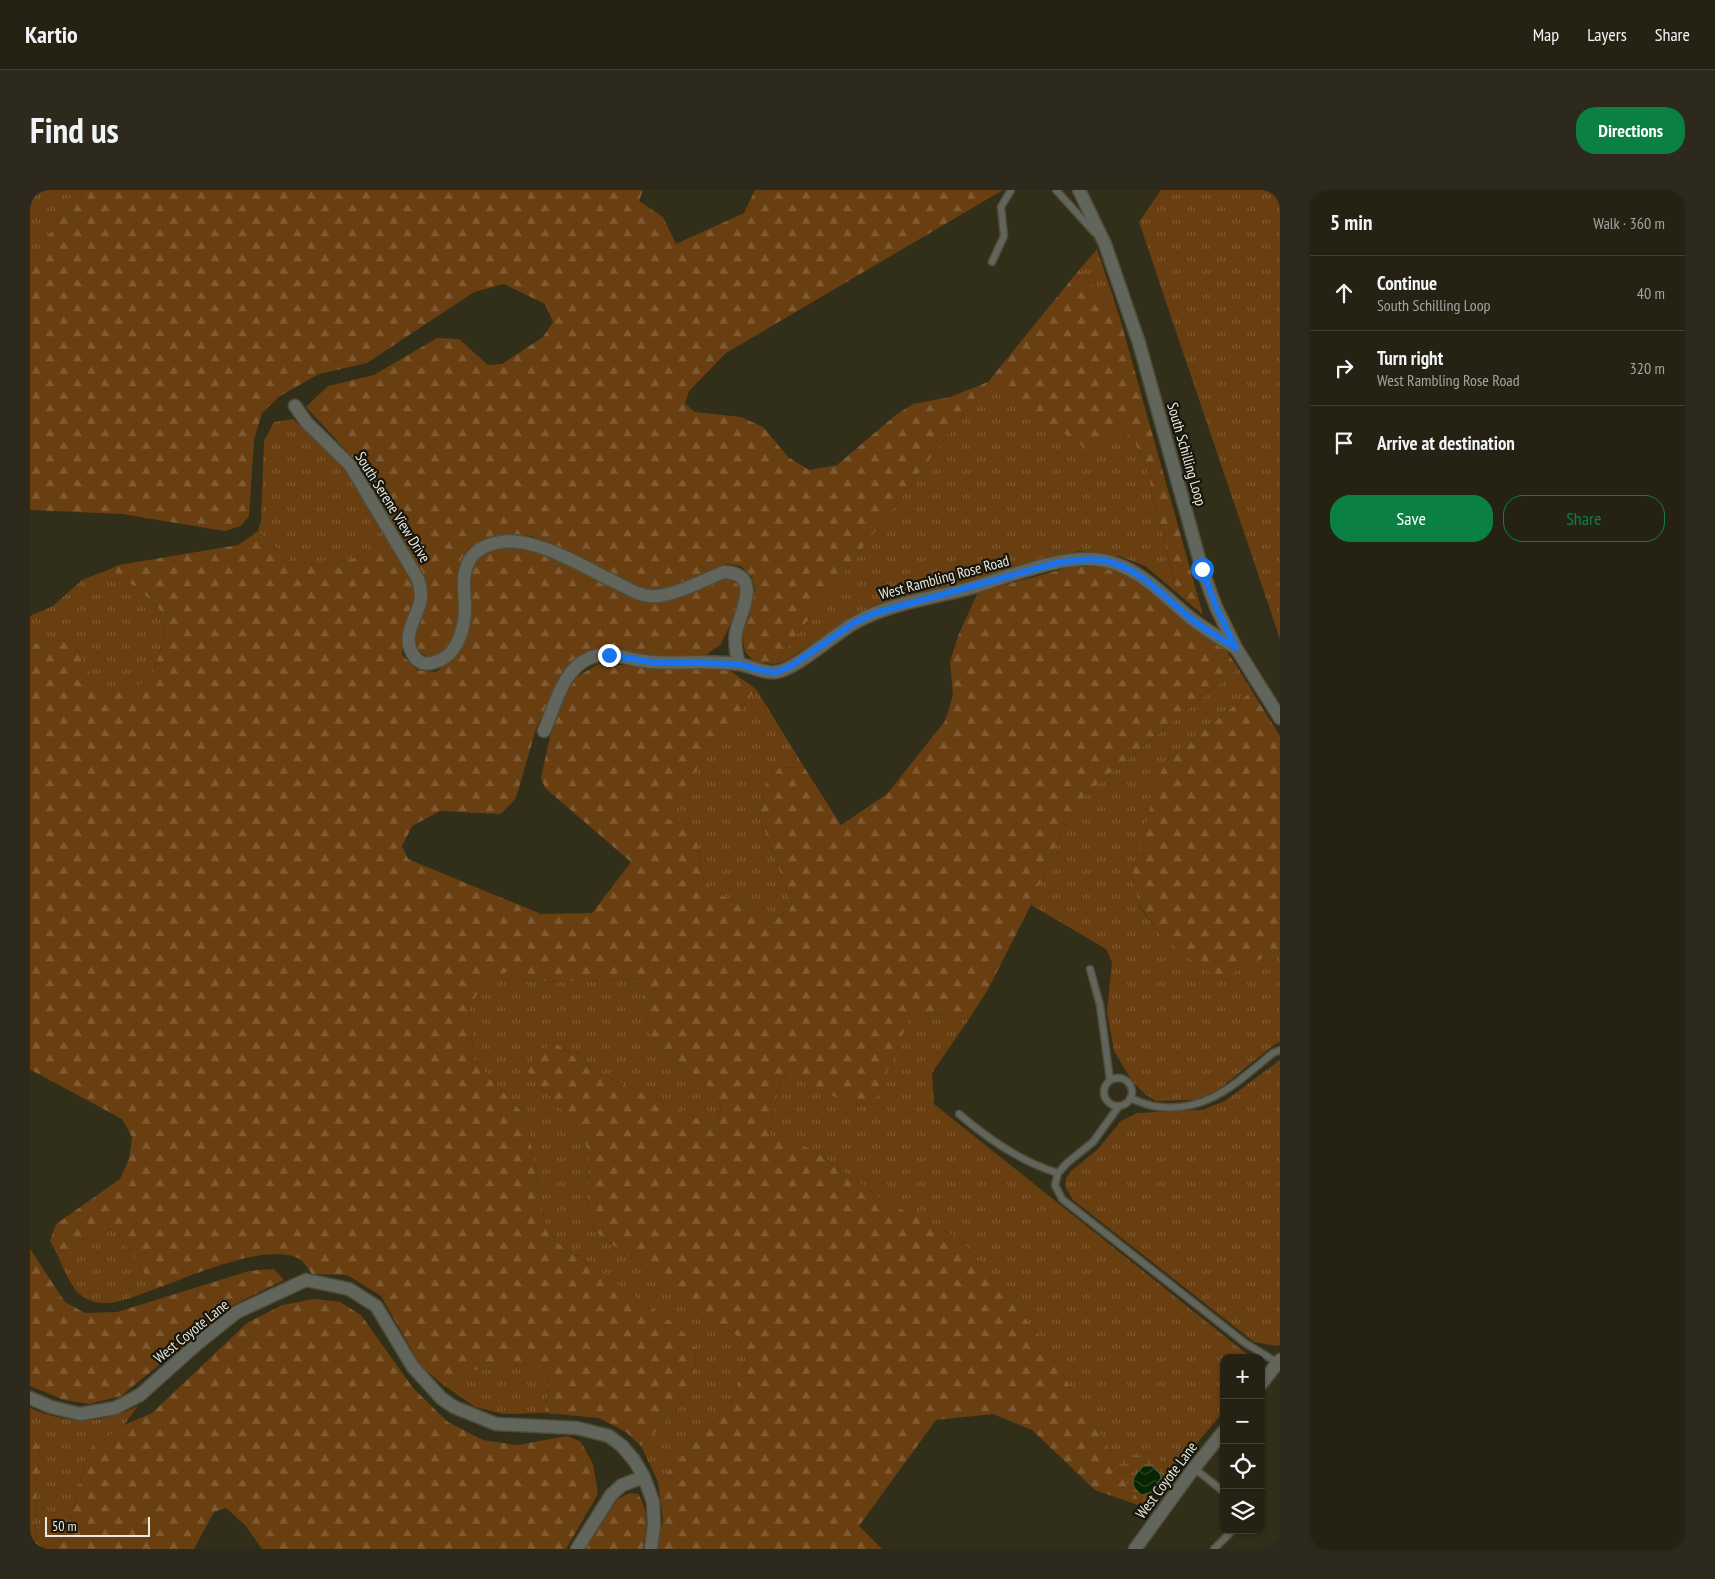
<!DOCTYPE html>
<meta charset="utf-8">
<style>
body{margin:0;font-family:"PT Sans Narrow",sans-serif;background:#2d2a1d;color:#f1f3f6}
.controls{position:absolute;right:15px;bottom:15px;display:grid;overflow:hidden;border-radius:10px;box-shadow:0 1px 4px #0004}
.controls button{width:45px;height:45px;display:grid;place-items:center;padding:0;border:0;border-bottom:1px solid #423f34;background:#252214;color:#f1f3f6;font:25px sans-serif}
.scale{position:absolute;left:15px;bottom:12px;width:105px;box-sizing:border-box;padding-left:5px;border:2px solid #eae8dc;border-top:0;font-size:14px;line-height:18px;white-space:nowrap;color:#eae8dc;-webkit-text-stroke:4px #17160d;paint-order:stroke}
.stop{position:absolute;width:15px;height:15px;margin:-11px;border:4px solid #1a73e8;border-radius:50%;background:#fff}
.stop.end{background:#1a73e8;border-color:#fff;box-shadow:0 1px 5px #0008}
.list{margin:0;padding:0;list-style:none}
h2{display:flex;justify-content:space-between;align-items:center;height:65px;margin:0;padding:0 20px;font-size:21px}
h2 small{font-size:16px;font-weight:400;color:#a3a4a0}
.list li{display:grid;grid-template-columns:32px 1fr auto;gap:15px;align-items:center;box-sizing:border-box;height:75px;padding:0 20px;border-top:1px solid #423f34}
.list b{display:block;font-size:19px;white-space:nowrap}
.list p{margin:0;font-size:16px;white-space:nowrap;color:#a3a4a0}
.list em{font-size:16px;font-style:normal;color:#a3a4a0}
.actions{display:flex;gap:10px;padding:15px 20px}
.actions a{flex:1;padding:11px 0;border:1px solid #0b8043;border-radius:20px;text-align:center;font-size:18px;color:#0b8043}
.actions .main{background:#0b8043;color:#fff}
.icon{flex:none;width:28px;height:28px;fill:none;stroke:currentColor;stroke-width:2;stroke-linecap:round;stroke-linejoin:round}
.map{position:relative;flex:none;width:1250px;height:1359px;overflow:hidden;border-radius:20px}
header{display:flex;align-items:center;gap:30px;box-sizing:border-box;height:70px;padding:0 25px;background:#252214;border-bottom:1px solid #423f34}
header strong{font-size:24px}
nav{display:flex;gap:28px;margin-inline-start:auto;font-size:18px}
.intro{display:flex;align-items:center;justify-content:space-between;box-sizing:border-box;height:120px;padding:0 30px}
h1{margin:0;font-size:35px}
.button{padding:12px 22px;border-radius:20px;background:#0b8043;color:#fff;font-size:18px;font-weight:700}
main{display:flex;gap:30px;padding:0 30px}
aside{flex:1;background:#252214;border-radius:20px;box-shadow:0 1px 4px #0004}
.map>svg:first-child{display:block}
.grass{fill:url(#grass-tufts)}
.forest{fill:url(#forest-firs)}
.wetland{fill:url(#wetland-marsh)}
.water{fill:url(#water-waves);stroke:#4b6042}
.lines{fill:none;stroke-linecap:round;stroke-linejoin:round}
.lane-casing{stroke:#4f4c39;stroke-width:9}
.street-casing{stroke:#4f4c39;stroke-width:15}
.lane{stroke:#62655c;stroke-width:6}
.street{stroke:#62655c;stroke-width:12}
.route{stroke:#1a73e8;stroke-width:6}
.labels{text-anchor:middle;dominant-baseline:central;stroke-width:4.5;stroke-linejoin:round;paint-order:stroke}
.street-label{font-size:15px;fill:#eae8dc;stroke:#17160d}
</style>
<header>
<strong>Kartio</strong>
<nav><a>Map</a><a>Layers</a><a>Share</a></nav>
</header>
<div class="intro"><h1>Find us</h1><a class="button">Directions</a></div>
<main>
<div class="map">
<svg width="1250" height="1359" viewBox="0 0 1250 1359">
<defs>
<pattern id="grass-tufts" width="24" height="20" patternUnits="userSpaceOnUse" patternTransform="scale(1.25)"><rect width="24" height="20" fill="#693e10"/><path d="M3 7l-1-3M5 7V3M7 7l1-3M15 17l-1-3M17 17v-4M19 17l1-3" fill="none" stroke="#7f5a32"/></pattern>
<pattern id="forest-firs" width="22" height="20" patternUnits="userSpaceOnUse" patternTransform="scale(1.25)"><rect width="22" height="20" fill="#693e10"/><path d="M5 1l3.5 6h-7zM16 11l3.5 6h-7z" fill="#7f5a32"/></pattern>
<pattern id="wetland-marsh" width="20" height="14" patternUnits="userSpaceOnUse" patternTransform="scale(1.25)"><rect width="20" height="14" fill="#693e10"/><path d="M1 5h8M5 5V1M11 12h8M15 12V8" fill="none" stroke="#7f5a32"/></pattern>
<pattern id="water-waves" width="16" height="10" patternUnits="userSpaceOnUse" patternTransform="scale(1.25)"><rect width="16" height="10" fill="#072500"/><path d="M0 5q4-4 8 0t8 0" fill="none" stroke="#2b4525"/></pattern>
</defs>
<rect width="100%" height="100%" fill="#312e1a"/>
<path class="grass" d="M0,0H52L0,70Z
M1131,0H1250V449L1109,32Z
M1067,59L1089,125L1049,80Z
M958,192L1067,265L1089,237L1102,246L1117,280L1147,403L1115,376L1089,366L1049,361L938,393L840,419L810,435L757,470L745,474Z
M263,229L316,280L354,346L325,368L290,376L261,371L228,341L231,331L234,251L244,232Z
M80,379L111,401L131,421L135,444L121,490L101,499L70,502L43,453L33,450L0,454V426L23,416L52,390Z
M1208,478L1222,501L1138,570L1102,682L1109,716L1131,745L1196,786L1250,760V852L1244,855L1188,900L1164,910L1126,911L1116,905L1102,891L1084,861L1077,822L1082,772L1076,759L1001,715L1034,636L1058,602Z
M726,499L774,577L749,578L734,596L730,628L762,714L758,723L743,728L714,711L690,707L674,691L666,646L659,636L631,627Z
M477,782L495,790L534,792L612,788L613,824L627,858L672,890L691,916L688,935L676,932L566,882L524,852L496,879L551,941L559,964L557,1026L568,1044L707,1146L716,1168L703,1210L628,1292L611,1256L646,1221L665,1185L666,1158L650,1138L528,1053L515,1035L498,936L491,921L444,870L439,820L454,791Z
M893,823L939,829L902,883L904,914L1222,1168H1194V1221L1143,1282L1121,1263L1098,1264L1087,1272L1007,1143L929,1048L853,1010L787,962L739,946L750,889L757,884L826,916L846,907L879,830Z
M1250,870V1155L1246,1156L1224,1152L1043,1010L1035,996L1036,988L1041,981L1067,960L1091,931L1107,923L1172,920L1195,911Z
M85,1039L125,1099C99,1108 70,1124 47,1102C41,1096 31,1073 27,1064L72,1040Z
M501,1174L519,1187L515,1223L474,1224L445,1217L412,1194L438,1181Z
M108,1216L94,1235L61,1258L57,1264L40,1333L25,1355L9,1356L4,1334L10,1259L0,1239V1218C41,1235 68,1235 108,1216Z"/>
<path class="forest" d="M52,0H613L609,11L633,27L646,54L714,23L725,0H973L696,163L659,201L655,214L665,222L711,227L733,237L758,267L779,280L807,275L867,224L883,214L920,207L958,192L1049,80L1089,125L1173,425L1147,403L1117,280L1102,246L1089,237L1067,266L958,192L745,474L724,472L715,462L712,443L725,399L722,387L711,376L697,374L641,398L624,402L608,396L522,354L501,346L479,344L457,348L439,358L429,376L430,418L429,432L419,457L408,465L397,467L387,460L384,449L396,410L394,387L324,269L276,217L298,196L344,185L407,148L429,149L458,175L472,174L513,147L523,132L515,114L474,94L444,102L337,173L289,184L250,206L232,223L224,250L219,326L211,336L195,341L92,324L0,320V70Z
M228,341L261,371L290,376L325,368L354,346L386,392L387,409L374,442L372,465L387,480L406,482L426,466L439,439V383L449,367L470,357L491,356L514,363L602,406L694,387L708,394L713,407L691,454L673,467L623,468L577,457L551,465L532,483L506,539L486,608L471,624L410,621L382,636L372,656L378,669L511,724L562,723L601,672L515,598L511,588L520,546L536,504L547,487L568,474L699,480L726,499L632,627L659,636L666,646L674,691L690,706L714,711L743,728L758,723L762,714L730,628L734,596L749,578L774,577L811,635L857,604L915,531L923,505L920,472L928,446L948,402L1041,377L1076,376L1095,383L1120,398L1152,428L1195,459L1208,478L1058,602L1034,636L1001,715L957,801L939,829L893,823L879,830L846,908L825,916L756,884L750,889L739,946L762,951L787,962L853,1010L929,1048L1007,1143L1087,1272L1097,1295L1116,1318L1065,1300L1002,1240L963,1224L906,1230L829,1336L852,1359H626L633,1330L628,1292L703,1210L716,1168L707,1146L568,1044L557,1026L559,964L551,941L495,879L510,861L524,852L566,882L676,932L688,935L691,916L672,890L627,858L613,824L612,788L534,792L495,790L477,782L454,791L439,820L444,870L491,921L498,936L515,1035L528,1053L650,1138L666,1158L665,1185L646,1221L611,1256L596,1242L569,1228L515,1223L519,1187L501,1174L438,1181L412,1194L391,1176L351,1106L317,1085L282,1084C278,1079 274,1072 270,1069C236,1051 159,1087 125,1099L85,1039L72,1040L27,1064L20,1051L26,1034L90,989L99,969L102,947L92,929L1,880L0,881V454L33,450L43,453L70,501L101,499L121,490L135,444L131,421L111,401L80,379L89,375L208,355Z
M1222,501L1250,546V760L1196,786L1173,780L1131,745L1109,715L1102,682L1130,584L1138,570Z
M0,1059L35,1112L55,1123L87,1122L219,1081L244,1079L254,1090L201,1116L91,1206L59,1214L34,1210L0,1196Z
M284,1109L310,1112L331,1125L383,1198L418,1232L453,1250L487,1255L537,1246L551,1252L563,1274L568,1304L536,1359H232L215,1335L196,1318L184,1322L164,1359H0V1239L10,1259L4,1334L9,1356L25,1355L40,1333L57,1264L61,1258L94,1235L122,1223L217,1133L252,1115Z
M599,1303L608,1304C620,1322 616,1339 613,1359H555L587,1310Z"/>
<path class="wetland" d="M1112,1262L1121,1263L1143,1282L1116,1318L1097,1295L1087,1272L1098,1264Z"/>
<path class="water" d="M1114,1276H1122L1130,1284L1131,1288L1121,1302L1112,1305C1097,1294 1103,1286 1114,1276Z"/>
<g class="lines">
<defs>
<path id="lane" d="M1026,0L1064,42
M962,72L974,46L971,17L981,0
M1060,779L1070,815L1080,890
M1074 902a14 14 0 1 1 28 0a14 14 0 1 1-28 0Z
M1100,908C1107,911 1115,914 1123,916C1175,925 1206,893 1243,863L1250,860
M1089,916L1063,952L1037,973L1028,983L1025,995L1032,1009L1215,1153L1248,1173
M929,924C958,949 991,972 1028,983
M1164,1278L1194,1302
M1184,1359L1201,1342L1202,1340"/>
<path id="street" d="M1049,0L1075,54L1109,153L1172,379L1186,417L1206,458L1250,528
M265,216L277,233L320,275L388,389C390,395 391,401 391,408C389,423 376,439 379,455C381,462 385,470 392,473C400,475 407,472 414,468C429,459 435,435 435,418C435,403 431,388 438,373C444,360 457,354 471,352C505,346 557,379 587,393C599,399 613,408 626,406C649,404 673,390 694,382C733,384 711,420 706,442C704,453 706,463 709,474
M514,541C525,516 533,477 562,467C572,463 583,465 593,467C603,469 614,472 624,472C652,474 680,470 708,474C720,475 733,484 746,482C765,480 807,442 826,432C861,413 903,408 940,398C978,387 1032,364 1071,370C1109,376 1134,407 1163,430C1176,440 1191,449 1206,458
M1231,1194L1250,1170
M0,1208L21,1217L50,1224L85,1218L110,1205L167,1154L207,1122L276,1090L319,1099L346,1116L383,1177L411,1208L424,1217L466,1234L547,1238L579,1246L592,1256L604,1270L614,1287L623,1312L624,1335L621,1359
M547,1359L581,1305L592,1295L614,1287
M1105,1359L1164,1278L1194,1241"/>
</defs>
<use href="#lane" class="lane-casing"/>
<use href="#street" class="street-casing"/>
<use href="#lane" class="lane"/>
<use href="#street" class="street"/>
</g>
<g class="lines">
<path class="route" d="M579,465L622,472L709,474L734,481L747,482L761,476L824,433L845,423L1030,372C1043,371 1058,368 1072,370C1111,377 1134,408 1164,431C1177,441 1192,449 1206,458L1186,417L1172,379"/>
</g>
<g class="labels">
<g class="street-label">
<text transform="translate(1157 264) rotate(74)">South Schilling Loop</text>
<text transform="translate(363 317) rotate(58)">South Serene View Drive</text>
<text transform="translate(914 387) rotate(-15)">West Rambling Rose Road</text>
<text transform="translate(161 1141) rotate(-39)">West Coyote Lane</text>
<text transform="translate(1136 1290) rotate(-53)">West Coyote Lane</text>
</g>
</g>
</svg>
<div class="controls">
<button>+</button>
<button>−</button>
<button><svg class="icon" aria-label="locate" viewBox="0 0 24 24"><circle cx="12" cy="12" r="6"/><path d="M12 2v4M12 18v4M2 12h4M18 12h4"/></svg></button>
<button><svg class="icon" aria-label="layers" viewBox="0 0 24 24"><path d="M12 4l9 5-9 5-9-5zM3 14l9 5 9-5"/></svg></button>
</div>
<div class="scale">50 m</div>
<div class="stop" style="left:1172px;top:379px"></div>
<div class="stop end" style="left:579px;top:465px"></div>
</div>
<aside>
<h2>5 min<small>Walk · 360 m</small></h2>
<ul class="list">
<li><svg class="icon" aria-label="ahead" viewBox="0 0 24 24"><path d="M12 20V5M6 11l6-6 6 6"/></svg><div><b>Continue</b><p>South Schilling Loop</p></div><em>40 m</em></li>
<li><svg class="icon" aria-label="right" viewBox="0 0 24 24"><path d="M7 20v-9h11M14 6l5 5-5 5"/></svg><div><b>Turn right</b><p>West Rambling Rose Road</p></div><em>320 m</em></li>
<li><svg class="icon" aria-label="arrive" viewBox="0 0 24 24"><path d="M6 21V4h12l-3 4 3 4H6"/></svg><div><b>Arrive at destination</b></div></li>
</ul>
<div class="actions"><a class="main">Save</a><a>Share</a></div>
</aside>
</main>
